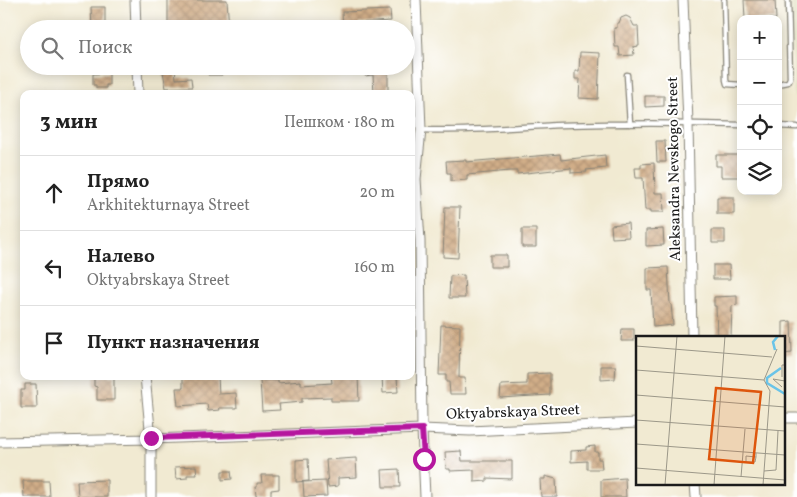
<!DOCTYPE html>
<html lang="ru">
<meta charset="utf-8">
<style>
body{margin:0;font-family:Vollkorn,serif;background:#f2f2f2;color:#222}
.controls{position:absolute;right:15px;top:15px;display:grid;overflow:hidden;border-radius:10px;box-shadow:0 2px 12px #0003}
.controls button{width:45px;height:45px;display:grid;place-items:center;padding:0;border:0;border-bottom:1px solid #e0e0e0;background:#fff;color:#222;font:25px sans-serif}
.stop{position:absolute;width:15px;height:15px;margin:-11px;border:4px solid #b5179e;border-radius:50%;background:#fff}
.stop.end{background:#b5179e;border-color:#fff;box-shadow:0 1px 5px #0008}
.list{margin:0;padding:0;list-style:none}
h2{display:flex;justify-content:space-between;align-items:center;height:65px;margin:0;padding:0 20px;font-size:21px}
h2 small{font-size:16px;font-weight:400;color:#767676}
.list li{display:grid;grid-template-columns:32px 1fr auto;gap:15px;align-items:center;box-sizing:border-box;height:75px;padding:0 20px;border-top:1px solid #e0e0e0}
.list b{display:block;font-size:19px;white-space:nowrap}
.list p{margin:0;font-size:16px;white-space:nowrap;color:#767676}
.list em{font-size:16px;font-style:normal;color:#767676}
.icon{flex:none;width:28px;height:28px;fill:none;stroke:currentColor;stroke-width:2;stroke-linecap:round;stroke-linejoin:round}
.map{position:relative;flex:none;width:797px;height:497px;overflow:hidden}
.search{position:absolute;background:#fff;box-shadow:0 2px 12px #0003;left:20px;top:20px;width:395px;height:55px;display:flex;align-items:center;gap:12px;box-sizing:border-box;padding:0 18px;border-radius:28px;color:#767676;font-size:19px}
.panel{position:absolute;background:#fff;box-shadow:0 2px 12px #0003;left:20px;top:90px;width:395px;height:290px;border-radius:10px}
.map>svg:first-child{display:block}
.built{fill:#deddbb}
.building{fill:url(#building-cross-hatch)}
.lines{fill:none;stroke-linecap:round;stroke-linejoin:round}
.lane-casing{stroke:#868377;stroke-width:7}
.street-casing{stroke:#868377;stroke-width:11}
.lane{stroke:#fff;stroke-width:4.5}
.street{stroke:#fff;stroke-width:9}
.route{stroke:#b5179e;stroke-width:6}
.labels{text-anchor:middle;dominant-baseline:central;stroke-width:4;stroke-linejoin:round;paint-order:stroke}
.street-label{font-size:15px;fill:#1c1c1c;stroke:#fff}
.inset-river{fill:none;stroke:#6ac4e8;stroke-width:2.5}
.inset-road{fill:none;stroke:#9c9889;stroke-width:1}
.view{fill:#de560d;fill-opacity:0.15;stroke:#de560d;stroke-width:2.5}
.inset-edge{fill:none;stroke:#1c1c1c;stroke-width:2.5}
</style>
<div class="map">
<svg width="797" height="497" viewBox="0 0 797 497">
<defs>
<pattern id="building-cross-hatch" width="8" height="8" patternUnits="userSpaceOnUse" patternTransform="scale(1.25)"><rect width="8" height="8" fill="#d0ad88"/><path d="M0 0l8 8M0 8l8-8" fill="none" stroke="#b29475"/></pattern>
</defs>
<rect width="100%" height="100%" fill="#fff"/>
<filter id="ink" filterUnits="userSpaceOnUse"><feTurbulence type="fractalNoise" baseFrequency=".02" numOctaves="2"/><feDisplacementMap in="SourceGraphic" scale="10" xChannelSelector="R" yChannelSelector="G"/><feConvolveMatrix kernelMatrix="1 2 1 2 8 2 1 2 1" color-interpolation-filters="sRGB"/></filter>
<filter id="wash" filterUnits="userSpaceOnUse"><feTurbulence type="fractalNoise" baseFrequency=".0096" numOctaves="4" result="noise"/><feDisplacementMap in="SourceGraphic" scale="20" xChannelSelector="R" yChannelSelector="G"/><feGaussianBlur stdDeviation="1.12" result="paint"/><feColorMatrix in="noise" values="0 0 0 0 0 0 0 0 0 0 0 0 0 0 0 0 0 1.4 0 .05"/><feComposite in="paint" operator="in"/></filter>
<g filter="url(#wash)">
<rect width="100%" height="100%" fill="#f1ead2"/>
<path class="built" d="M791,0H797V97H794Z"/>
<g id="blocks">
<path class="building" d="M168,0H227L229,28L168,29Z
M744,0H775L776,19H745Z
M91,7H105V29H92Z
M390,10L391,21L359,23V29H343L342,12Z
M626,16L630,18L634,26H638L639,46L633,47L634,55L620,56L619,47H615L614,28H617V23H619L621,18Z
M580,52L600,53L598,99L579,98L580,79H575V71H579Z
M162,66H175L176,79L191,78L192,87L166,88Z
M208,66H222V75H208Z
M365,66H388V94H374L373,75L365,76Z
M109,73V85H106V88H96V85H93V74Z
M645,96H664V106L645,107Z
M656,141H665L666,162H657Z
M560,154L561,160L605,155L606,168L586,170L587,172L571,173V168L517,174V171H510L467,175V180L451,181V173H447L446,161L466,160V162Z
M716,155H741V177H721V166H716Z
M654,163L655,193H663L664,212H651V210H645L643,178H636L635,168H641V164Z
M717,197H734V214H717Z
M445,207H460L458,258L443,257Z
M628,223L629,237L612,238L611,225Z
M522,229H536V247H522Z
M663,229L664,245L646,246V230Z
M712,230H725V243H712Z
M490,255H507V267H490Z
M713,265H729L730,279H713Z
M668,267L670,304H671L673,325L653,327L651,290H647V268Z
M464,275L465,298H449L450,276Z
M737,296V305L732,306L731,337H717L716,306H714V297Z
M791,321L792,353L783,354V322Z
M441,325L460,326L459,378H465L466,394H450L449,382H446V375H439Z
M622,329H634V341H621Z
M601,366H616L615,379L601,380Z
M550,373V395L500,398L501,385L527,384V374Z
M94,376H114V400H97V387L94,386Z
M183,376H218L219,394L236,393L237,408H219L220,410L208,411L207,404L178,406L176,388H183Z
M331,376H358L359,401H331V397L302,398V402L279,404L280,410L262,411L260,380H278V383L301,381V385L332,383Z
M382,376H397L398,392L383,393Z
M25,384H36L37,408H21V390H25Z
M595,446V452H598V459H601L602,469H587V461L571,462V451L586,450V447Z
M461,451L462,461H512V479L487,478V481L474,482V470L450,471V469H446L445,452Z
M356,458L357,477L338,478V486L328,487L326,460Z
M308,459L309,481L296,482V460Z
M196,466L197,475H187V478L176,479L175,467Z
M399,469L400,487H383L382,470Z
M222,471H231L232,479L222,480Z
M261,475H279V489L271,490V497L256,496L255,487H257V483H262Z
M545,476L556,479L557,497H541L540,479H545Z
M625,478L626,497H601V480Z
M107,480V497H78L77,481Z
M23,481H49L50,497H24Z
M326,481L327,496L304,497L303,482Z"/>
</g>
</g>
<g filter="url(#ink)">
<use href="#blocks" fill-opacity="0" stroke="#868377" stroke-width="1"/>
<g class="lines">
<defs>
<path id="lane" d="M724,0L726,80L727,84L741,85
M627,75L630,124
M778,84L788,82L790,78L788,0
M778,126L797,127
M421,130C468,132 515,127 562,125C621,123 681,123 741,125"/>
<path id="street" d="M135,0L136,29
M416,0L421,130L416,179L420,241L422,429L425,497
M683,0L688,123L692,337
M137,66L138,94
M145,376L151,439V497
M783,418H797
M0,442L151,439L422,429L470,431L637,423
M695,483L696,497"/>
</defs>
<use href="#lane" class="lane-casing"/>
<use href="#street" class="street-casing"/>
<use href="#lane" class="lane"/>
<use href="#street" class="street"/>
</g>
</g>
<g class="lines" filter="url(#ink)">
<path class="route" d="M151,438L422,429L424,459"/>
</g>
<g class="labels">
<g class="street-label">
<text transform="translate(675 169) rotate(-91)">Aleksandra Nevskogo Street</text>
<text transform="translate(513 413) rotate(-2)">Oktyabrskaya Street</text>
</g>
</g>
<g transform="translate(636 336)">
<rect width="149" height="149" fill="#f1ead2"/>
<path class="inset-river" d="M139,14L137,6L142,0M145,32L131,42V47L149,58"/>
<path class="inset-road" d="M0,10L136,21M0,34L128,44M146,41V29H149M146,51L137,43L149,45M0,59L149,71M0,84L149,95M0,108L149,119M120,121L110,120V126H119L120,121V117M0,132L149,144M128,135L140,134L142,95M105,141L109,93M29,149L41,0M78,149L89,0M127,149L134,55L128,44L141,13"/>
<path class="view" d="M80,52L125,56L117,127L73,123Z"/>
<rect width="149" height="149" class="inset-edge"/>
</g>
</svg>
<div class="controls">
<button>+</button>
<button>−</button>
<button><svg class="icon" aria-label="locate" viewBox="0 0 24 24"><circle cx="12" cy="12" r="6"/><path d="M12 2v4M12 18v4M2 12h4M18 12h4"/></svg></button>
<button><svg class="icon" aria-label="layers" viewBox="0 0 24 24"><path d="M12 4l9 5-9 5-9-5zM3 14l9 5 9-5"/></svg></button>
</div>
<div class="stop" style="left:424px;top:459px"></div>
<div class="stop end" style="left:151px;top:438px"></div>
<div class="search"><svg class="icon" aria-label="search" viewBox="0 0 24 24"><circle cx="10" cy="10" r="6"/><path d="M15 15l6 6"/></svg>Поиск</div>
<section class="panel">
<h2>3 мин<small>Пешком · 180 m</small></h2>
<ul class="list">
<li><svg class="icon" aria-label="ahead" viewBox="0 0 24 24"><path d="M12 20V5M6 11l6-6 6 6"/></svg><div><b>Прямо</b><p>Arkhitekturnaya Street</p></div><em>20 m</em></li>
<li><svg class="icon" aria-label="left" viewBox="0 0 24 24"><path d="M17 20v-9H6M10 6l-5 5 5 5"/></svg><div><b>Налево</b><p>Oktyabrskaya Street</p></div><em>160 m</em></li>
<li><svg class="icon" aria-label="arrive" viewBox="0 0 24 24"><path d="M6 21V4h12l-3 4 3 4H6"/></svg><div><b>Пункт назначения</b></div></li>
</ul>
</section>
</div>
